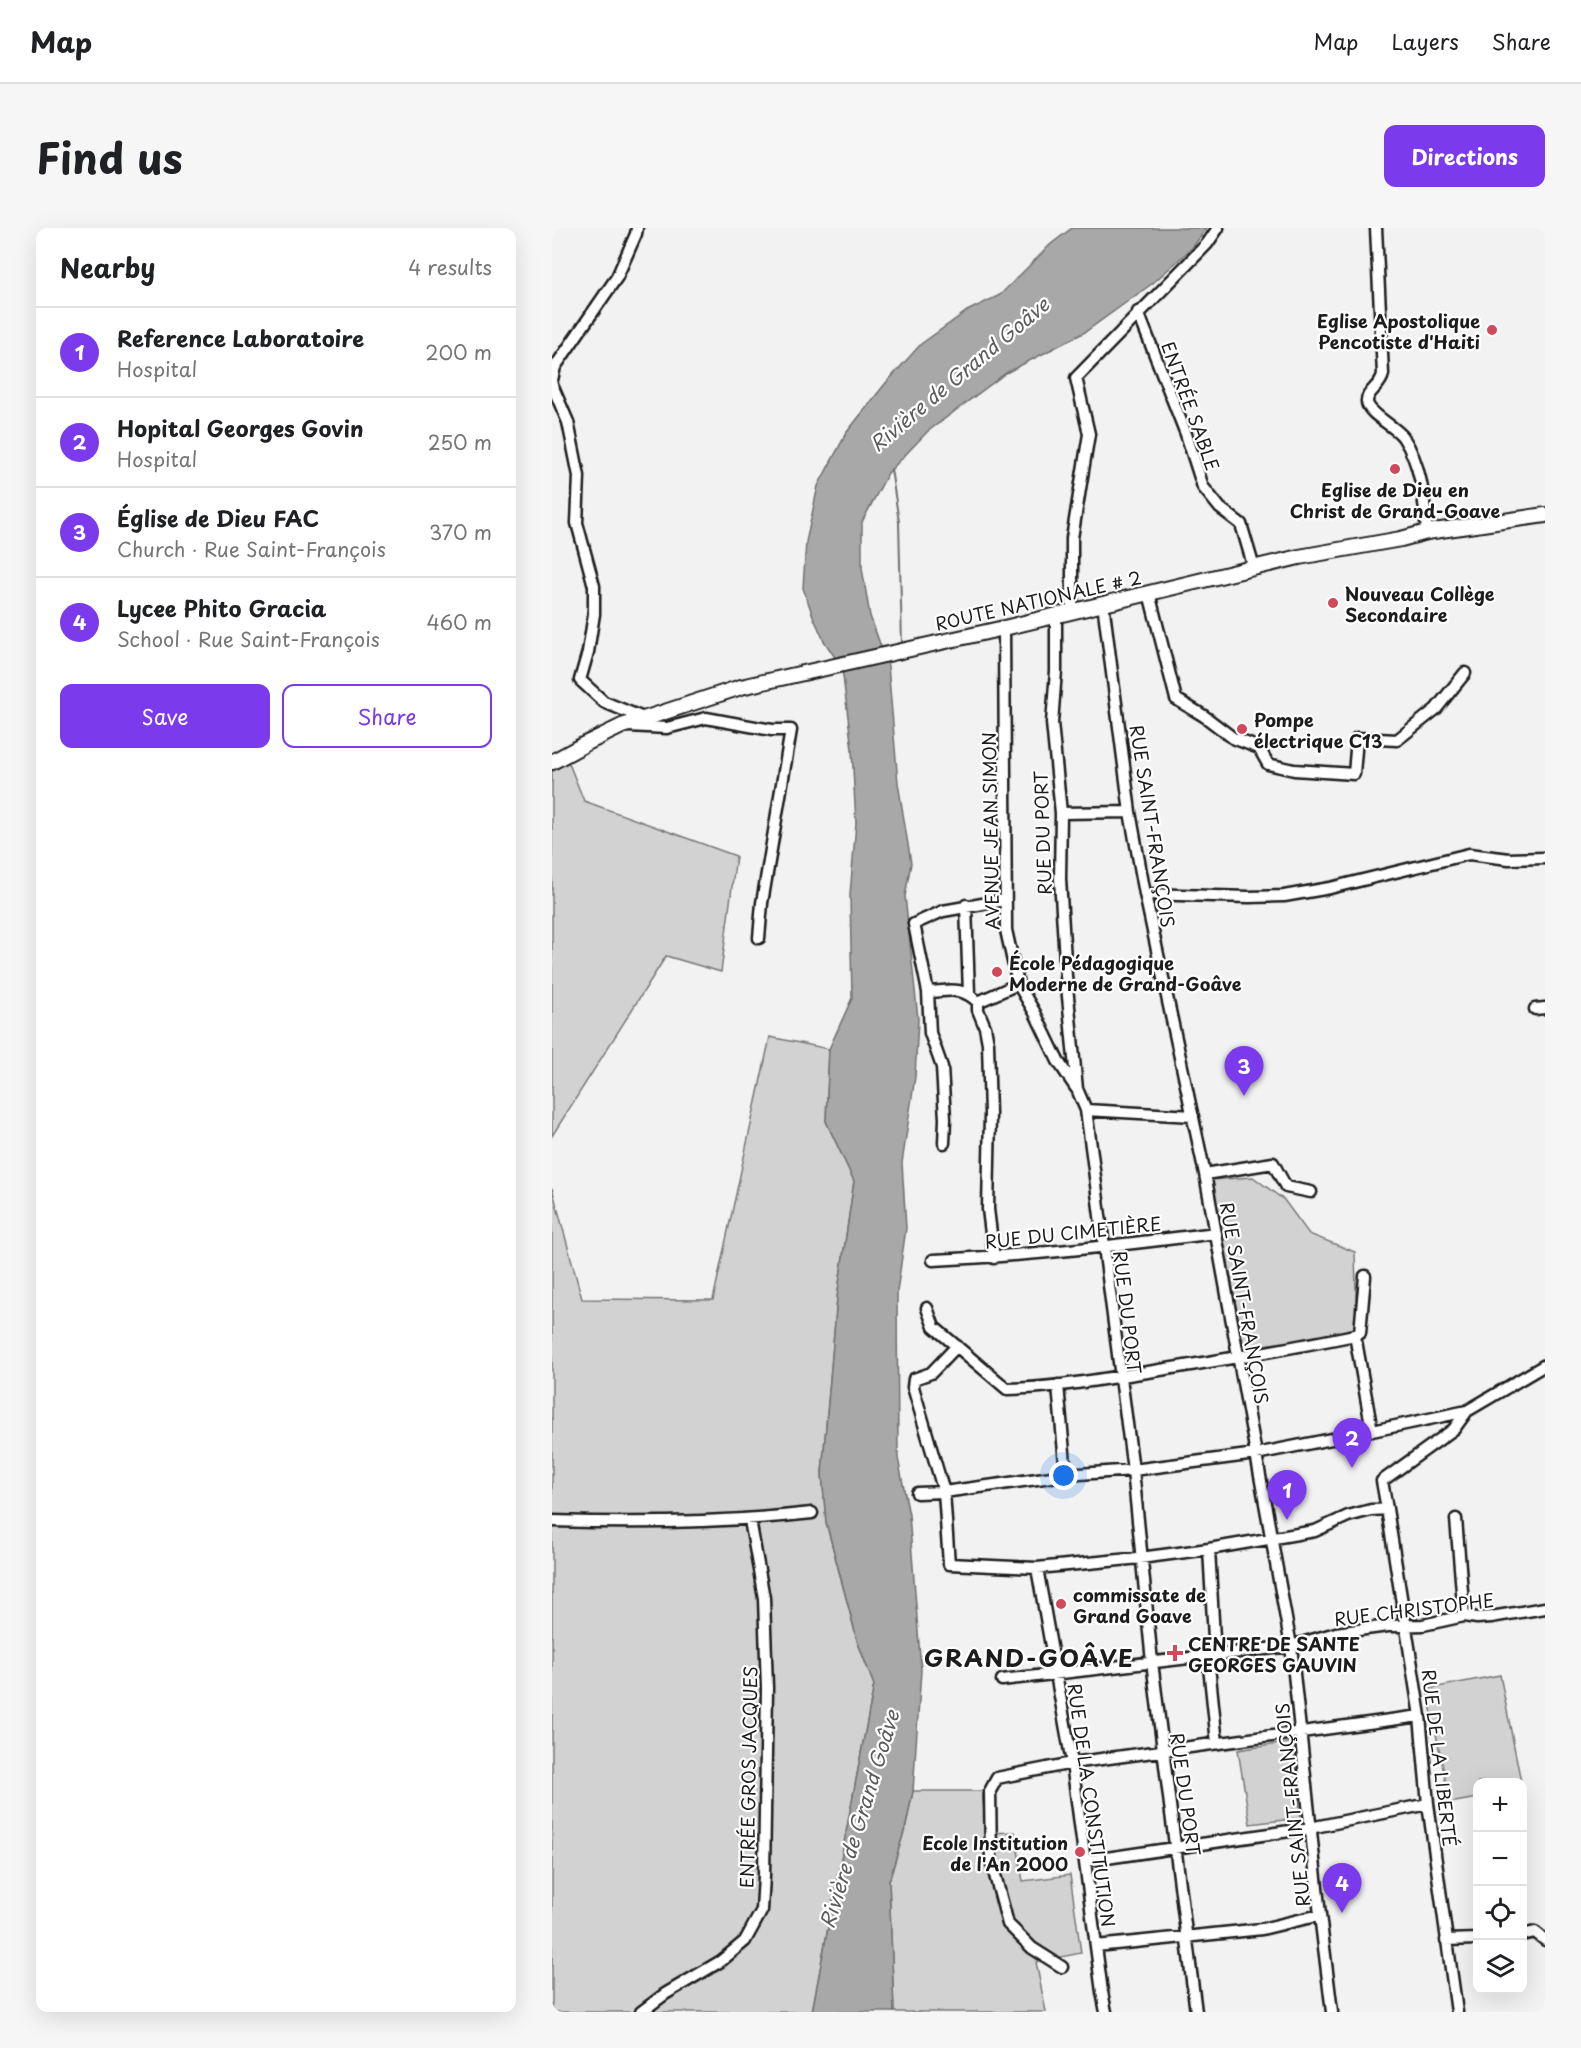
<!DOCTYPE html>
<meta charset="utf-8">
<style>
body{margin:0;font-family:"Playpen Sans",sans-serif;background:#f6f6f6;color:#202124}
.controls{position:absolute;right:18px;bottom:18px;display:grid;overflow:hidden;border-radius:12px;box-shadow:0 6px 24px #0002}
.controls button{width:54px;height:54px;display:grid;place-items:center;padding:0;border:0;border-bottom:2px solid #e0e0e0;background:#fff;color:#202124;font:30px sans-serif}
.you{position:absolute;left:512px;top:1248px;width:21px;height:21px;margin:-15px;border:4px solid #fff;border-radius:50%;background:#1a73e8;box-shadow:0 0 0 9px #1a73e833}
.badge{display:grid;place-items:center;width:39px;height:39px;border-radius:50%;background:#7c3aed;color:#fff;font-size:20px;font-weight:700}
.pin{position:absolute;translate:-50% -50px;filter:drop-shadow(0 2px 3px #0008)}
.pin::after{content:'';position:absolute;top:32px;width:21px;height:18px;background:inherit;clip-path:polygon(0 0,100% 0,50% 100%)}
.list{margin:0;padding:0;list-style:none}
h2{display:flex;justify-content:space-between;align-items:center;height:78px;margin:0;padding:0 24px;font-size:26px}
h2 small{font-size:20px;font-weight:400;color:#757577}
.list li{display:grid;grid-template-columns:39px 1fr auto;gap:18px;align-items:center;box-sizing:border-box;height:90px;padding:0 24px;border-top:2px solid #e0e0e0}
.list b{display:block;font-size:22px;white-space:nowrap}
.list p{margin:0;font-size:20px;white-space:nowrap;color:#757577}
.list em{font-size:20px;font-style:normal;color:#757577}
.actions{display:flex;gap:12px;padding:18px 24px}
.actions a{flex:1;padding:14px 0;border:2px solid #7c3aed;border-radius:12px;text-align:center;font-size:21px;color:#7c3aed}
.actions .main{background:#7c3aed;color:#fff}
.icon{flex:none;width:33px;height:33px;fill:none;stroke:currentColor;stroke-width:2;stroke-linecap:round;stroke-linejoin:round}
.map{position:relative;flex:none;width:993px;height:1784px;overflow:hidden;border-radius:12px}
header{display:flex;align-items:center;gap:36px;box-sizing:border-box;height:84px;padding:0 30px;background:#fff;border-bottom:2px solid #e0e0e0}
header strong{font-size:28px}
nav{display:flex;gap:33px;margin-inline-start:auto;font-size:21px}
.intro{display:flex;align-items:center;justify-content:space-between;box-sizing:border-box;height:144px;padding:0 36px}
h1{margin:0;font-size:42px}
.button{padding:15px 27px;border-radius:12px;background:#7c3aed;color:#fff;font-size:21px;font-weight:700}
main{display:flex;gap:36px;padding:0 36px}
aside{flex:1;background:#fff;border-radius:12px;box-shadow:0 6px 24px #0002}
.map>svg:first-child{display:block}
.green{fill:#d2d2d2;stroke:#777;stroke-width:1.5}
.water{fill:#a8a8a8;stroke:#707070;stroke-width:1.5}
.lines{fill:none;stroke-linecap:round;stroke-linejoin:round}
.stream{stroke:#707070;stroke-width:2}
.minor-casing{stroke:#1c1c1c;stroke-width:15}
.major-casing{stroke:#1c1c1c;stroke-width:18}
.minor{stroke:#fff;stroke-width:10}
.major{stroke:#fff;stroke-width:14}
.poi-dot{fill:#d1495b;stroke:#fff;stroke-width:2}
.labels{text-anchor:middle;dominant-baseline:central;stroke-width:4.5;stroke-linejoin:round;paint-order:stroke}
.poi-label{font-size:18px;font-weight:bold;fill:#1c1c1c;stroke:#fff;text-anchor:start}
.street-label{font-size:18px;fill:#1c1c1c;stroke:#fff}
.water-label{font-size:20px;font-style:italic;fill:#5b5b5b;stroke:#fff}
.district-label{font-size:24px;font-weight:bold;letter-spacing:1.5px;fill:#1c1c1c;stroke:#fff}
</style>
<header>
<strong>Map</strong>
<nav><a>Map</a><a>Layers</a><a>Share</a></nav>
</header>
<div class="intro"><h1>Find us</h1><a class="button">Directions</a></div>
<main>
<aside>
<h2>Nearby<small>4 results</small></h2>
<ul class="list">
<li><span class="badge">1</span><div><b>Reference Laboratoire</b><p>Hospital</p></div><em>200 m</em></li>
<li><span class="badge">2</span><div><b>Hopital Georges Govin</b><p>Hospital</p></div><em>250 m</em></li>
<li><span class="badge">3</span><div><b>Église de Dieu FAC</b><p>Church · Rue Saint-François</p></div><em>370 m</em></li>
<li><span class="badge">4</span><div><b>Lycee Phito Gracia</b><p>School · Rue Saint-François</p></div><em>460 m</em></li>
</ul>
<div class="actions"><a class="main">Save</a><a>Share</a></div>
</aside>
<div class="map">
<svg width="993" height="1784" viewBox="0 0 993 1784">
<rect width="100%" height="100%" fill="#f2f2f2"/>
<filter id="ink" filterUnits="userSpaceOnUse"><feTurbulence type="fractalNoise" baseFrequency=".0167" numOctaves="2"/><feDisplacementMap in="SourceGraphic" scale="12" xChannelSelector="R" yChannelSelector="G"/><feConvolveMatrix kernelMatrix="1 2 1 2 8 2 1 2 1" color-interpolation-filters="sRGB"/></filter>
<g filter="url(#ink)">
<path class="green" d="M16,533L32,573L184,628L169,744L114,728L0,908V544Z
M218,809L277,821L274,893L302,953L285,1070L270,1245L274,1294L306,1415L322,1457L260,1784H0V960L30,1071L161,1072Z
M701,949L732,972L757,1006L803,1024L805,1103L692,1120L658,952Z
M948,1447L969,1554H926L925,1570L898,1575L875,1461Z
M741,1514L749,1590L698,1596L686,1522Z
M361,1563H430L434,1605L463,1604L471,1653L518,1647L529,1725L484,1734L494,1784H342L337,1653L354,1597Z"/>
<path class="water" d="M520,0H655L640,20L601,55L533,104L454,145L375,204L336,245L310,294V340L318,388L336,438L346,555L359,635L353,668L366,791L363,849L350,935L354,1000L345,1064L346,1230L357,1287L369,1442L361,1563L354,1597L337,1653L342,1784H260L322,1457L306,1415L274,1294L270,1245L285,1070L302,953L274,893L277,821L300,770L298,667L304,595L300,522L290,440L272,413L261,388L251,360L254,314L266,258L295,204L333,156L369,116L415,83L448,67L499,16Z"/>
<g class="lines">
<path class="stream" d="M339,241L347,294L350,417"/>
<defs>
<path id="minor" d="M824,0L831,146C829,159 814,163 815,174C816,186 843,198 851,209C870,238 872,271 875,304
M586,84L634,206L651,259L668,280L689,296L702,340
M0,152L3,139L65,49L84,6L85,0
M0,157L16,194L27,248L25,295L42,358V386L36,424L28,452L52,474L91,490
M597,365L624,471L652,488L681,510L707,520L716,536L742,542L802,546L805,510L845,512L884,481L913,445
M551,375L578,584L593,666L653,946L739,1418L768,1687L780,1784
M520,383V310L537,206L524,150L655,16L666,0
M504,387V443L500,495L509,585L508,651L514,748L525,861L534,882L540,926L581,1242L600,1434L644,1784
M452,400L454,702L466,756L483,785L506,833L524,860
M76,498L115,500L154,490L220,502H239L210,675L207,710
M509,585L578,584
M593,666L697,669L732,668L778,660L917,626L957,631L993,630
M414,677L417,766
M376,764C398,763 409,758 426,774L466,756
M426,774V782L433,799L436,815L438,886L436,981L442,1030
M983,781L993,780
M534,882L641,888
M392,915L393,891L390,839L378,805L376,764L362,696L391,683L453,672
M653,946L721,935L734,959L759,964
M381,1032C476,1028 569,1017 664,1005
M813,1048L808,1105L803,1107L820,1203
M375,1080L382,1099L455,1161C503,1160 549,1151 596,1144C665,1133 734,1121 803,1107
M405,1118L379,1145L362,1151L361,1159L392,1264L397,1336L485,1340L588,1330L657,1321L763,1303L796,1288L819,1282L835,1281L830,1253L902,1201L915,1183
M506,1157L514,1247
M365,1265L392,1264L514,1247L581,1242L704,1226L820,1203L915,1183L993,1137
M835,1281L868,1488L876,1576L905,1784
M904,1291L912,1388
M0,1293C89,1296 171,1295 260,1285
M657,1321L663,1428
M485,1340L520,1535L550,1764L554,1784
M656,1429L665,1515
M450,1452L739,1418L784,1405L836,1398L871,1397L912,1388L925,1390L939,1389L993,1380
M534,1633L758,1600L876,1576
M970,1707L983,1704L993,1712
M894,1712L926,1711
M544,1718L710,1701L768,1687
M510,1739L480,1720L456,1696L439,1632L438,1563L445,1550L520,1535L868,1488
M89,1784L113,1766L169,1733L193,1713L210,1682L212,1648L215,1460L212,1370L198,1292"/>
<path id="major" d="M0,534L33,516L70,498L189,459L452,400L747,329L849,311L875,304L993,287"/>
</defs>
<use href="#minor" class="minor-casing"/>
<use href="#major" class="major-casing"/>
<use href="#minor" class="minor"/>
<use href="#major" class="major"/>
</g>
</g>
<g class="poi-dot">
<circle cx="940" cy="102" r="6"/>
<circle cx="843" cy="241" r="6"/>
<circle cx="781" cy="375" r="6"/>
<circle cx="690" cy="501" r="6"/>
<circle cx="445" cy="744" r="6"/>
<circle cx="509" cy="1376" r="6"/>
<path d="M620 1416h6v6h6v6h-6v6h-6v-6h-6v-6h6z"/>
<circle cx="528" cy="1624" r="6"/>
</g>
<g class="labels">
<g class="poi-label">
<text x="928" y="92" text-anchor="end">Eglise Apostolique<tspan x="928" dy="21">Pencotiste d'Haiti</tspan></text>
<text x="843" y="261" text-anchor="middle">Eglise de Dieu en<tspan x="843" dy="21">Christ de Grand-Goave</tspan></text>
<text x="793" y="365">Nouveau Collège<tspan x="793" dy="21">Secondaire</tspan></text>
<text x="702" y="491">Pompe<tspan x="702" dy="21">électrique C13</tspan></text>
<text x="457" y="734">École Pédagogique<tspan x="457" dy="21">Moderne de Grand-Goâve</tspan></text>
<text x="521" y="1366">commissate de<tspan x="521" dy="21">Grand Goave</tspan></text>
<text x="636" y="1415">CENTRE DE SANTE<tspan x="636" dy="21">GEORGES GAUVIN</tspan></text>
<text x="516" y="1614" text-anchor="end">Ecole Institution<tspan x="516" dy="21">de l'An 2000</tspan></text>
</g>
<g class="street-label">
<text transform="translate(639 178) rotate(70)">ENTRÉE SABLE</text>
<text transform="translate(486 372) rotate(-13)">ROUTE NATIONALE # 2</text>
<text transform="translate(601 598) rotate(81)">RUE SAINT-FRANÇOIS</text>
<text transform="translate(438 603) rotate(-91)">AVENUE JEAN SIMON</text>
<text transform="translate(490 605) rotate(-92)">RUE DU PORT</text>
<text transform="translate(521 1004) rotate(-6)">RUE DU CIMETIÈRE</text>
<text transform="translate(693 1075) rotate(80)">RUE SAINT-FRANÇOIS</text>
<text transform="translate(576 1084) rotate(83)">RUE DU PORT</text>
<text transform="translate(862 1381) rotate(-7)">RUE CHRISTOPHE</text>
<text transform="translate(888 1530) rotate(83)">RUE DE LA LIBERTÉ</text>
<text transform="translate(196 1549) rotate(-89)">ENTRÉE GROS JACQUES</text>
<text transform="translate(634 1566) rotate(82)">RUE DU PORT</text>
<text transform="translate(540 1577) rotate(82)">RUE DE LA CONSTITUTION</text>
<text transform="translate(740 1577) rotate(-96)">RUE SAINT-FRANÇOIS</text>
</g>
<g class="water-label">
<text transform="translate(407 146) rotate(-40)">Rivière de Grand Goâve</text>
<text transform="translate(307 1591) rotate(-73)">Rivière de Grand Goâve</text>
</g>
<g class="district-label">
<text x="477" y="1429">GRAND-GOÂVE</text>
</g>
</g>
</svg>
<div class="controls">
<button>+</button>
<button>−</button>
<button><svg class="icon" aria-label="locate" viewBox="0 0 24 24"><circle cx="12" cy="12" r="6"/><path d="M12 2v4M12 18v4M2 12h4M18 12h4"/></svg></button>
<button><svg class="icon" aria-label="layers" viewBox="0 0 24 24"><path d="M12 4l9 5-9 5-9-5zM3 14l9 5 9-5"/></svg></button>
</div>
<div class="you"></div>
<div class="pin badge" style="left:735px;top:1292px">1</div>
<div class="pin badge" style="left:800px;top:1240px">2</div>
<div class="pin badge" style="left:692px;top:868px">3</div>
<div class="pin badge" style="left:790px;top:1685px">4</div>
</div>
</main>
